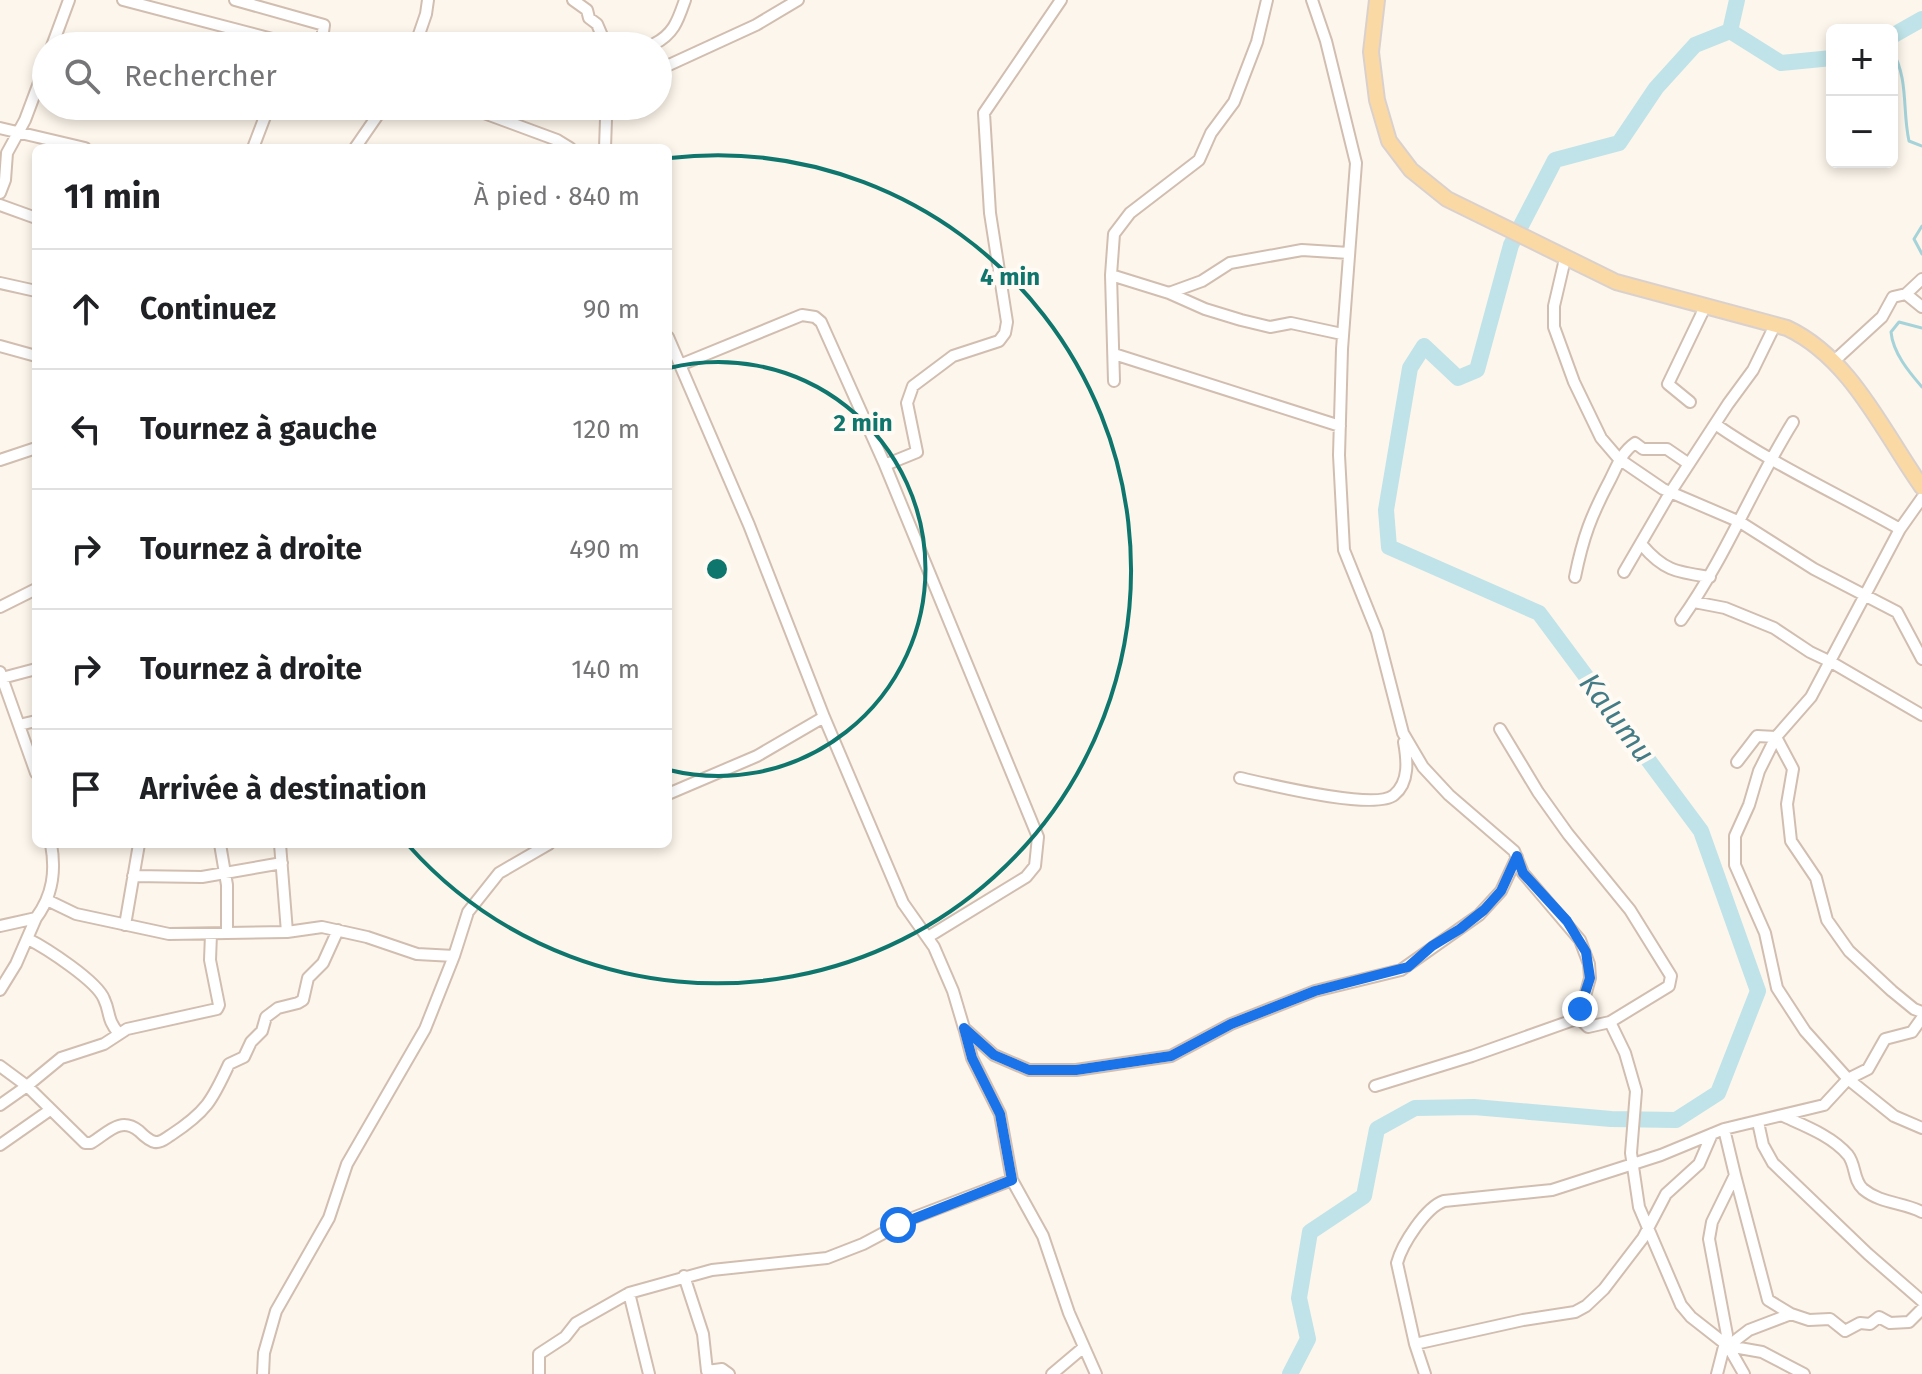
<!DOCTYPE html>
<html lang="fr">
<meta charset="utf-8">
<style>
body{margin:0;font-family:"Fira Sans",sans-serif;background:#f2f2f2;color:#202124}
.controls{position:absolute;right:24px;top:24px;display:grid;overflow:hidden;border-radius:12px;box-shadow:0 4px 12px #0003}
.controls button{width:72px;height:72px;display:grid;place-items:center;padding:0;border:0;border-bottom:2px solid #e0e0e0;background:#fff;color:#202124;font:40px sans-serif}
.stop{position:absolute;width:24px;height:24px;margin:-18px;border:6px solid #1a73e8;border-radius:50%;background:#fff}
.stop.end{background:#1a73e8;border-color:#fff;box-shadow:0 2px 8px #0008}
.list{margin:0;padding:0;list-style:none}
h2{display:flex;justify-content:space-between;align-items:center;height:104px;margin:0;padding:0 32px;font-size:34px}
h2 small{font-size:26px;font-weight:400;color:#757577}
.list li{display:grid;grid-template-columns:52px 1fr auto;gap:24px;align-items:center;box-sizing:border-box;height:120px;padding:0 32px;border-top:2px solid #e0e0e0}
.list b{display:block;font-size:30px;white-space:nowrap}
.list em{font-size:26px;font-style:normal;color:#757577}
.icon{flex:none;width:44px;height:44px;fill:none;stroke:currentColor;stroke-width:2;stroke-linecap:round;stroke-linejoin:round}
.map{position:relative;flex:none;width:1922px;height:1374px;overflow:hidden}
.search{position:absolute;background:#fff;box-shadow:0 4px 12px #0003;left:32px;top:32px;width:640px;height:88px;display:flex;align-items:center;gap:20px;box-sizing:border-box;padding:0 28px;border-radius:44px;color:#757577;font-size:30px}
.panel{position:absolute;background:#fff;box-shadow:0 4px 12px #0003;left:32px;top:144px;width:640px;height:704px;border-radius:12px}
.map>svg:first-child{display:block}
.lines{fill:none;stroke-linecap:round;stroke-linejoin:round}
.stream{stroke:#a5d3da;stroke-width:3}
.river{stroke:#bfe3e8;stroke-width:16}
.minor-casing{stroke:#d1beb0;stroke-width:14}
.major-casing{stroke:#dad1cd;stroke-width:18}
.minor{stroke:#fff;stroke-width:10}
.major{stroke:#fbd9a5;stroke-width:14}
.route{stroke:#1a73e8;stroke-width:10}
.ring{fill:none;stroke:#0f766e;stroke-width:4}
.labels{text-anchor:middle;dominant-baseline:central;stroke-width:8;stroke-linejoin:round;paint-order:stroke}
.water-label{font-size:30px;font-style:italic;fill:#437c86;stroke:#fffaf3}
.centre{fill:#0f766e;stroke:#fffaf3;stroke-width:4}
.ring-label{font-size:24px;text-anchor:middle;font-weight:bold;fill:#0f766e;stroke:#fffaf3;stroke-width:8;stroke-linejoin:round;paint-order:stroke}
</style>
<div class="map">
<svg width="1922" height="1374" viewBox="0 0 1922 1374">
<rect width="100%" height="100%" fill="#fdf6ec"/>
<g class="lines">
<path class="stream" d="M1892,50C1909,80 1902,109 1909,141L1922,146
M1922,226L1914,239L1922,254
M1922,328L1899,322L1891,332C1893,353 1909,372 1922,387"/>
<path class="river" d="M1730,31L1781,63L1832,58
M1892,36L1922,19
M1290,1374L1308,1339L1299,1298L1310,1232L1364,1196L1377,1129L1415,1108L1474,1107L1611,1119L1676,1120L1718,1093L1758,991L1701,831L1539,613L1389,547L1386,510L1410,368L1424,346L1458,378L1477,370L1511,245L1555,160L1619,143L1656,88L1695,45L1730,31L1737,0"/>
<defs>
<path id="minor" d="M123,0L299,46
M235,0L324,25L321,46
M573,0L587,10L589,18L597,24L603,38L615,46
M1312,0L1326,41L1356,163L1342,349L1339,455L1344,550L1377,632L1403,733L1423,767L1449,795L1514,851L1523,873L1580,940L1589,964L1590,978L1579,1018L1588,1027L1610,1022L1669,986L1671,976L1630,910L1568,834L1538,792L1500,729
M654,44C674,34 678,20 685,0
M52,46L69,0
M415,46L426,14L428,0
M658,70L756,25L798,0
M465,106L557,140L570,148
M0,128L85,148
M253,148L269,106
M355,148L384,106
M605,148L606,119L611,106
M0,193L5,180L7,153L25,120L46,64
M0,205L36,218
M1565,259L1554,306V327L1574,382L1601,438L1619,459L1663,489L1740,522L1814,569L1897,612L1922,659
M1111,275L1169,293L1202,281L1230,263L1302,250L1349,253
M0,283L36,291
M1169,293L1205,309L1241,320L1270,327L1291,323L1342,334
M1906,294L1922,307
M668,337L749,525L824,717L757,756L668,794
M0,346L36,356
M1114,354L1340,426
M1833,362L1882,317L1893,297L1906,294L1922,279
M680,365L802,315L815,317L821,322L885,465L1038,837L1035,866L1026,877L928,937
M1114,381L1111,275L1114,234L1130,213L1199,160L1211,133L1234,102L1257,42L1267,0
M1690,402L1668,384L1705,307
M1715,424C1774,465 1838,494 1900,529
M0,460L36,448
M885,465L917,452L907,403L913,386L953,356L999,341L1005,333L1007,322L990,213L984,113L1061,0
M1922,498L1900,529L1811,697L1776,737L1759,771L1749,805L1735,836V865L1765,933L1777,988L1805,1031L1848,1079L1894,1116L1922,1128
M1642,545C1664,571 1677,572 1710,577
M1624,572L1670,493L1728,404L1753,370L1775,325
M1575,577C1583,537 1591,516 1610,480C1617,466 1622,452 1635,443L1643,449H1667L1689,464
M1694,602L1725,608L1774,628L1810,652L1831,662L1922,715
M0,607L36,589
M1681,620C1726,557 1753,486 1793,422
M0,672L36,773
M2,678L36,669
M824,717L903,903L934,947L953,991L964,1028L994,1055L1029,1070H1076L1171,1056L1231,1024L1315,991L1401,970L1479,915L1501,891L1517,857
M19,725L36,721
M1776,737L1793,769L1787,804L1791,841L1816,878L1827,920L1849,951L1892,991L1914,1009L1922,1012
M1737,762L1757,736L1776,737
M1240,778C1267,784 1375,811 1394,795C1410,782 1407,759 1404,742
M220,844L227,885V933
M280,844L287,932
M133,876L202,877L282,863
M47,900L76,914L169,934L287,932L322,927L367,937L417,954L454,956
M125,925L139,844
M0,926L36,918C53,895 56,871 51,844
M28,939C46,948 97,981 104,999C111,1014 106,1018 119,1034
M0,990L16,964L36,918
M1610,1022L1625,1053L1636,1091L1631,1153L1639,1207L1681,1305L1691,1317L1728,1346L1762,1352L1804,1374
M965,1031L972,1058L1000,1114L1012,1180L1043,1236L1069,1313L1096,1374
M0,1066L27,1086L61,1058L104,1044L127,1029L217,1009L219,1005L210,960L211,934
M1375,1086L1472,1056L1579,1018
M0,1105L27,1086L85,1143H91C108,1133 120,1116 139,1131C143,1135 149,1141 155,1142C161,1143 166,1138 171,1135C206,1112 212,1101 229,1064L244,1057L251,1042L262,1031L266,1017L278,1008L298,1003L303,1000L308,978L323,963L338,930
M1783,1116C1805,1126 1832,1136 1848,1155C1856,1165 1853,1180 1863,1189C1881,1204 1903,1202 1922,1212
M1758,1122L1763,1145L1773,1163L1868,1254L1922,1301
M0,1145L50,1110
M1735,1175L1768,1300L1791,1314L1809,1320L1830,1319L1845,1331L1860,1323L1870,1324L1879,1317L1890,1323L1909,1322L1922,1309
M684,1276L703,1334L707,1371L722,1369L729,1374
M629,1293L712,1270L827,1258L863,1244L910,1219L1012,1180
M1415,1344L1523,1320L1575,1312L1586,1306L1604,1289L1643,1238L1666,1194L1699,1164L1712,1134
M263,1374L264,1353L276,1311L329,1218L347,1164L425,1029L454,956L468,912L499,873L549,844
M539,1374V1354L565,1337L576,1323L629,1293L649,1374
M1052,1374L1084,1347
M1425,1374L1415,1344L1397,1263C1402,1244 1426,1207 1444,1201L1552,1190L1661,1155L1724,1129L1824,1105L1848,1079L1868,1069L1885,1039L1912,1032L1922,1018
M1717,1374L1727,1335L1709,1239L1712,1222L1735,1175L1724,1129
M1744,1374L1728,1346L1749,1330L1791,1314"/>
<path id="major" d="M1377,0L1371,52L1377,100L1389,141L1411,170L1447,199L1616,282L1787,328C1851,358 1883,432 1922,487"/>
</defs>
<use href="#minor" class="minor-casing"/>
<use href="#major" class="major-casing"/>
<use href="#minor" class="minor"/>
<use href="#major" class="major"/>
</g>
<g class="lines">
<path class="route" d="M898,1225L1012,1180L1000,1114L972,1058L964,1028L994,1055L1029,1070H1076L1171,1056L1231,1024L1315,991L1408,967L1432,946L1460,929L1484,910L1501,891L1517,856L1523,873L1567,921L1586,952L1590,978L1580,1009"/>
</g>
<g class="ring">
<path d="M669 368A207 207 0 1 1 669 770"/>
<path d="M670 158A414 414 0 1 1 409 846"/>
</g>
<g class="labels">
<g class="water-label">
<text transform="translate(1617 718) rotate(53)">Kalumu</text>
</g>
</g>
<circle cx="717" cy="569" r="12" class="centre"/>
<g class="ring-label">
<text x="1010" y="285">4 min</text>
<text x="863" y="431">2 min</text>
</g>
</svg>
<div class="controls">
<button>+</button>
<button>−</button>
</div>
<div class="stop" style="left:898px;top:1225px"></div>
<div class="stop end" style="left:1580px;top:1009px"></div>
<div class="search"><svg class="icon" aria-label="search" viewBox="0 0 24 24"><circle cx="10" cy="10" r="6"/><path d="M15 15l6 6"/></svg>Rechercher</div>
<section class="panel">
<h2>11 min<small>À pied · 840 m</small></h2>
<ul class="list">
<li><svg class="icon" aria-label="ahead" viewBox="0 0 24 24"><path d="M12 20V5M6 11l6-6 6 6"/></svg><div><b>Continuez</b></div><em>90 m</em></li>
<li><svg class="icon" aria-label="left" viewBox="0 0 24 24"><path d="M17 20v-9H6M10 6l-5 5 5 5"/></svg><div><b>Tournez à gauche</b></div><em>120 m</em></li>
<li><svg class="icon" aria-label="right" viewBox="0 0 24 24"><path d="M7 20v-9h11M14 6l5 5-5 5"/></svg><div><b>Tournez à droite</b></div><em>490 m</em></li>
<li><svg class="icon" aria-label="right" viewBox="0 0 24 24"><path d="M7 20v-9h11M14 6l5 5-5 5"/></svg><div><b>Tournez à droite</b></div><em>140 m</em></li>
<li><svg class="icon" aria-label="arrive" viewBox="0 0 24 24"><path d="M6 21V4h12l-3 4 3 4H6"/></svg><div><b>Arrivée à destination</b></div></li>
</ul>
</section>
</div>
